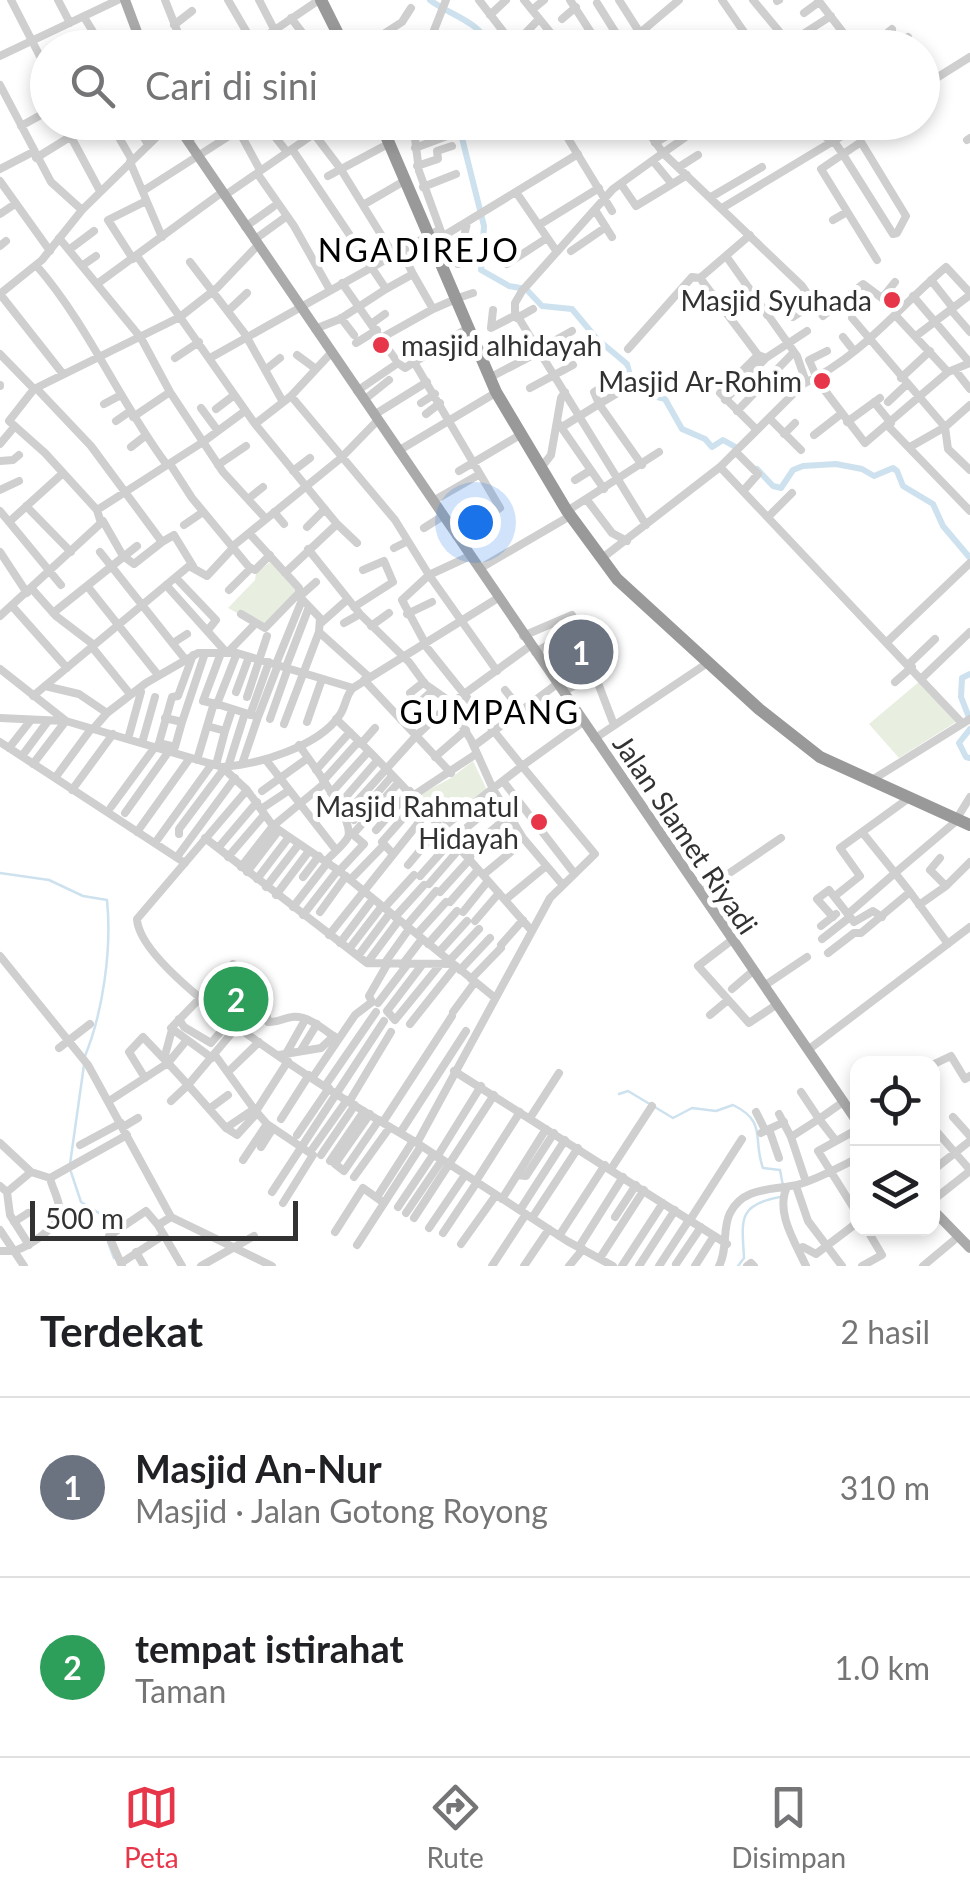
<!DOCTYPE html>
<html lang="id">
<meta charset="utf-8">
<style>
body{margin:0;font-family:Lato,sans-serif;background:#f6f6f6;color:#202124}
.controls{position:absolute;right:30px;bottom:30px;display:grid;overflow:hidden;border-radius:20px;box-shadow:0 5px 15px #0003}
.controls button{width:90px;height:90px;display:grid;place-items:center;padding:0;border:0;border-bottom:2px solid #e0e0e0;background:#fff;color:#202124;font:50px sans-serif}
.scale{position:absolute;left:30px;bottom:25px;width:268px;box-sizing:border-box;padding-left:10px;border:5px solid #323232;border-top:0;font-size:28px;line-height:35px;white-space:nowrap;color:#323232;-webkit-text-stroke:8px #fff;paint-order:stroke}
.you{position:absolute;left:475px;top:522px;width:35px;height:35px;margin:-25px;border:8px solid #fff;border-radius:50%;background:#1a73e8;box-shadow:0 0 0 15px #1a73e833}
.badge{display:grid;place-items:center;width:65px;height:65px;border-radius:50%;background:#e73649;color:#fff;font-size:32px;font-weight:700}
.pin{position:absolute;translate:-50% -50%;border:5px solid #fff;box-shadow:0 2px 10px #0006}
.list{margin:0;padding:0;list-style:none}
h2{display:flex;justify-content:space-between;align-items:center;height:130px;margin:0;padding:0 40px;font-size:42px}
h2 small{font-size:32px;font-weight:400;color:#757577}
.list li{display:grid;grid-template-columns:65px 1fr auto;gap:30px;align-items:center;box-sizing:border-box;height:180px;padding:0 40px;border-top:2px solid #e0e0e0}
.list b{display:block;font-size:38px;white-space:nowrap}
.list p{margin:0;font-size:32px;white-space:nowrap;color:#757577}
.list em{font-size:32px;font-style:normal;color:#757577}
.icon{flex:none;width:55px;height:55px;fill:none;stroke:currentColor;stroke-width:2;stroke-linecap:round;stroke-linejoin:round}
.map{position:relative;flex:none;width:970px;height:1266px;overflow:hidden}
.search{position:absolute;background:#fff;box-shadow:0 5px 15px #0003;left:30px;right:30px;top:30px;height:110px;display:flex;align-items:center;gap:25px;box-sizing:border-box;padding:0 35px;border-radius:55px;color:#757577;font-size:38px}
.sheet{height:490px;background:#fff}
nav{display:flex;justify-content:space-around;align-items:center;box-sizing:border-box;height:140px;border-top:2px solid #e0e0e0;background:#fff;font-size:28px;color:#757577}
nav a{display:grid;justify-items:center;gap:5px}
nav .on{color:#e73649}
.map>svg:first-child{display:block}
.green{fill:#e8eee0}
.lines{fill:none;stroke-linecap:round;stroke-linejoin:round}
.stream{stroke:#cde2ee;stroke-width:2.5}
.river{stroke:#cde2ee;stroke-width:6}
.minor{stroke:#cfcfcf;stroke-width:8}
.major{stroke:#aaa;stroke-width:10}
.highway{stroke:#999;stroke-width:12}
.poi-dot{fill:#e73649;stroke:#fff;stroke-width:4}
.labels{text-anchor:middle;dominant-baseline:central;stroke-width:10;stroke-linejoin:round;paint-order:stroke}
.poi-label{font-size:28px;fill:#323232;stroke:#fff;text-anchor:end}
.street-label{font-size:28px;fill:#323232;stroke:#fff}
.quarter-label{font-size:32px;letter-spacing:2.5px;fill:#000;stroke:#fff}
</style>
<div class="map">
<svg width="970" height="1266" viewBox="0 0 970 1266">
<rect width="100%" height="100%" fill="#fff"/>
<path class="green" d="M270,562L296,590L266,629L228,608L255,580L256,573Z
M920,681L956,722L899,758L869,724Z
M473,761L487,790L443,823L421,794L451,778Z"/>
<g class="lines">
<path class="stream" d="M0,873L49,880L83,896L107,900C112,949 103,1012 85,1056
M619,1094L628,1091L673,1118L692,1108L716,1111L733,1105C768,1122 752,1139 763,1168L780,1170L783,1186
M70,1164L84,1065
M71,1172L81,1202L102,1215L107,1234
M108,1242L114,1258
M738,1266L744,1258C742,1220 737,1205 780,1197"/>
<path class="river" d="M430,0C451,16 480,21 491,48
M458,122L484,226L481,270L509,286L526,289L542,306L572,309L597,339L627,364L634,391L665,399L682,429L705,439L712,447L723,440L739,449
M757,469L773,486L781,488L793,470L803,466L836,464L862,469L874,476L893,468L897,471L903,486L933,504L943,526L970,558
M970,720L961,697L962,678L970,674
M970,729L959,743L966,757L970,758"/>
<path class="minor" d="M11,0L48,72
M58,0L70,23
M165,0L184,48
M228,0L256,48
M259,0L274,29
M479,0L516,48
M524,0L563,48
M570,0L601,48
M619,0L640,33
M722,0L755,48
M753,0L793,48
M818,0L855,48
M777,1L779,0
M597,3L624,46
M532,10L544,0
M804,13L819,2
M490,15L506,0
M84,17L103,48
M291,18L314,48
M562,19L576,7
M174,25L192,11
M789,43L831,16
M254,44L319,0
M514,45L539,19
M534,45L536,48
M397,48L385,33L402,22L411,8
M415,48L430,39
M427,48L446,0
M582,48L595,37
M622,48L679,0
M829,48L848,36
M869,48L892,29
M895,48L908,37
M0,56L118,0
M0,85L51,182L82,210
M922,87L970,57
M63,122L100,191
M110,122L132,160
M134,122L148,144
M234,122L260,170
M305,122L340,168L393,254
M413,122L419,171L443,237
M558,122L612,211
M641,122L663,153L687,136
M818,122L826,137
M252,124L259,132L269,126L267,122
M21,126L48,111
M647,131L660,122
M276,138L287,152
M967,140L970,138
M187,141L214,122
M834,141L842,153L893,234L897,233L906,216L861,142L821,169L877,260
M655,143L683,126
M415,148L447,136L455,122
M292,149L386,289L340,319L315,329
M36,158L94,122
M653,161L672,184
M130,162L162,237
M417,166L438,159L437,151L452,146
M679,167L698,155
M0,169L33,152
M257,173L294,226L330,290
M328,176L390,143
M0,181L50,251
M621,184L636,206L687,175
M423,187L456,174
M143,191L251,122
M516,192L557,252
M224,196L331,122
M711,197L762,167
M363,205L406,180
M722,208L865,122
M595,210L612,237
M0,214L15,204
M833,220L847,212
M539,225L599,188
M245,227L273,207
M59,238L141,338L170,392L223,472L266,519
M254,240L287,216
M432,243L578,154
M0,246L6,241
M70,249L94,231
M340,250L355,240
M401,250L413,274
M571,251L606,227
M137,256L255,424L291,396L331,353
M726,256L797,356L806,382
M133,259L108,220L146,201
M190,262L245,334L283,402
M458,264L467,223
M507,264L547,238
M36,265C89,326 119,401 167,465
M83,265L96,256
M700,278L758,355
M931,280L953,308
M342,283L398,363
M97,284L221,193
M386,289L413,274L433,309L456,299
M913,296L970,363
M461,297L473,293
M883,297L895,282
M493,310L491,328L516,315
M951,310L970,332
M228,311L247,293
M767,315L780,305L785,309
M793,317L813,304
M897,317L948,372
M341,318L354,335
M517,318L533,309
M852,318L945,427L910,447
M371,324L385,314
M916,336L970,295
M383,337L433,309
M843,337L854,351
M356,343L377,330
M512,345L520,362
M628,349L692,277L700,278L750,235
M538,350L572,331
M0,354L34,389
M297,355L316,369
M175,358L199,342
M210,358L435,232
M545,359L569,345
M414,362L500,508L456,536
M265,370L280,358
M955,370L970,389
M63,374L0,294L42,260L82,210L172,122
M489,378L539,352
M616,378L594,392L599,404L626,388
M817,378L809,360L827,351
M901,378L930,351
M816,379L865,443L948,372L970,363
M0,386V385
M530,388L573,365
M37,389L91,446L162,542L174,535L193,566
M357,391L398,363L405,368L468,328
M291,396L395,520L429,575L497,671
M364,400L389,380
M725,400L766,358
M874,402L891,423
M888,402L907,384
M421,403L435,394
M104,404L119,396
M970,405L945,427L948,449L970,470
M201,408L218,431
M216,409L233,396
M737,411L794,352
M426,414L440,403
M374,415L427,382
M133,417L170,392
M769,418L801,450
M116,421L129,412
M847,422L880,398
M255,424L337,524L285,573
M559,424L604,489
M888,426L970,511
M562,427L599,404L642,465
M757,430L720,393L758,355L766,358L807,331
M784,434L795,423
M814,435L841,414
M0,444L15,426
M131,447L145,436
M398,451L497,392
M736,452L758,474L744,490
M0,461L13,460L19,455
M170,464L192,498L249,567L255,570L270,555
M544,464L551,455L561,398L565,392
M218,465L246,446
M720,467L962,723
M293,471L310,458
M459,471L520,435
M575,480L591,470
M0,490L19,481
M248,499L263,487
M587,500L612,533L627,541
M433,501L480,474
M26,506L71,552
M97,510L45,453L9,421L34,389L180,317L217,288L258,245
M0,511L61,585
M567,511L659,452
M274,512L284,524
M769,516L792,493
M103,521L123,556L134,564L162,542
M9,522L63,473
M337,524L357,543
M184,525L203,512
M646,525L515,312V303L522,291L613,189L663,153L802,286L823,316L863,284L898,310
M307,527L325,509
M424,528L443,516
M249,533L299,588V596L320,618L319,632
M233,546L341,458L377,421
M394,548L408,541
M308,549L360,614L409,662L425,684L445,698L471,740L493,789L523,838L562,884
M0,552L27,593
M100,552L185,659
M601,559L720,467L803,384C861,357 899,307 946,267L970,293
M479,569L570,516
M176,578L216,620L208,630
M166,585L226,652
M88,587L158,675
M32,589L56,616L94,645
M229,590L251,568
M299,597L316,582
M12,606L67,668
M354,607L393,582L384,561L363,570
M53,613L137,546
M241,614L265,628L298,594
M407,614L432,602
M0,616L101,523L97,510L203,442L245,411
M321,623L348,599
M344,623L360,614
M371,626L389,613
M523,636L572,615L614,725
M887,642L970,563
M173,643L187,634
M425,643L402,600L429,575L470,556
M92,647L130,694
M228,652L255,624
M535,652L578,629
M237,653L217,704L258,717L278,665
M276,664L302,600
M909,664L935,639
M286,667L309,607
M0,669L66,721L222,767L247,790L137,919C140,979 362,1111 417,1143
M922,678L970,632
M364,680L451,773
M895,682L912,667
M45,686L79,694L107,713
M505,690L521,710
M236,692L249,657
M563,692L595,673
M410,693L424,682
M33,696L189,566L207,576L233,548
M247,697L267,636
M217,704L203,701L221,653
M250,715L269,662
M0,718L65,721
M165,718L182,722L205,653
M270,719L288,668
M336,719C406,785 468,858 532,931
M401,720L433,690
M182,722L175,747L159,743L172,697L178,696L193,655
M307,722L322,679
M583,722L522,766L595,854L550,898L417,1143L567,1241L613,1266
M284,724L319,632L369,677
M207,726L225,731L231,713
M93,729L107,713L146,683L198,653H237L353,688
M128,739L141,692
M594,739L709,662
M0,742L185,863
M142,743L155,697
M361,744L375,728
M299,745C310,761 355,820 348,837C344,845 332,854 326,861
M474,746L557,684
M9,748L31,720
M22,756L48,721
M435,757L466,730
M197,760L214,703
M266,760L336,850
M33,764L65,722
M242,764L258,717
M216,765L225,731
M222,767C256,765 318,747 339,716C346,707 345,696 353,688L498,598
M228,767L245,713
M316,770L350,732
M55,778L91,729
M872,780L970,719
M323,781L359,741
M503,781L574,873
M72,790L113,734
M247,790L273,826L338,870L494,997
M262,791L308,758
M331,793L368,752
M414,795L476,754
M338,806L376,762
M111,807L155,747
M261,809L288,791
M125,813L169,751
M344,816L416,736L449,705L530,646
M354,820L392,776
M376,830L410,791
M137,832L190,758
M862,832L895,873L954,823L970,797
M354,833L399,782
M179,834V829L224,769
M205,838L367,963L453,964
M155,843L212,764
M218,848L257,802
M465,853L510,815
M393,854L382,842L419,800
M177,857L235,778
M228,857L264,815
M468,857L514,822
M408,865L433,835L522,766L424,644
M241,867L273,826L325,783
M339,871L364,844L350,832
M247,872L279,830
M483,875L517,847
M420,876L453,839L495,804
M303,877L319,856
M257,879L289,837
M350,880L381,848
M429,884L461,847
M946,886L970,862
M266,887L299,844
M440,892L470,859
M700,893L781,838
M276,895L309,851
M835,896L860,876L840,848L909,798
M505,900L545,867
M450,902L478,870
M919,905L946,886L930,870L940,858
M293,907L328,862
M384,908L414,875
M320,912L346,876
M463,912L488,881
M848,914L895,873L910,892
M303,915L338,870
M395,917L424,885
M833,917L817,899L829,890L854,922L873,911L882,917
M475,921L499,893
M406,926L436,891
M821,926L836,914
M417,934L446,902
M329,935L428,811
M822,939L850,917
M732,940L698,966L749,1023L776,1005
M340,943L373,899
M428,944L457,911
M501,945L523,920
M349,949L382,906
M439,952L467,921
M828,953L854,933H861L910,892L948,944
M0,956L88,1065L171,1217L272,1266
M358,956L390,913
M449,961L479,929
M367,963L399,920
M384,964L409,929
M402,965L422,939
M422,965L387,1011L395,1020L439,966
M460,970L490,938
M471,979L501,948
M211,986L249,1014
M764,986L807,957
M732,989L753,971
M378,1003L407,965
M453,1012L475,982
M710,1015L728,1000
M179,1019L184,1027L211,1043L230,1021
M410,1024L456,966
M171,1028L212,1058
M186,1041L168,1063L188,1085L262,997
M59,1048L90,1024
M301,1050L317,1024
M808,1050L970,927
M287,1052L305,1020
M279,1055L321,1048L334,1036
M932,1065L951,1056L965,1079L970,1076
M454,1071L727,1244
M228,1072L259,1042
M313,1077L355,1015L372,1002L369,996L388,963
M145,1078L129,1052L143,1037L164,1059
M325,1086L376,1012
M109,1101L168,1063L164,1059L173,1026L233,964L260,981L268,1022C278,1023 283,1018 292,1017C306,1015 321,1027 332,1035
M171,1101L188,1085L226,1128L254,1109L215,1055
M349,1102L391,1032
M209,1109L228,1095
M254,1109L267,1124L313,1155L283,1203
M256,1111L288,1061
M756,1112L765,1130
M370,1114L335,1164L344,1171L379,1120
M779,1114L791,1137L806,1182
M953,1117L970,1136
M530,1118L559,1073
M281,1119L309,1075
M383,1122L452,1016
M932,1126L970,1170
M123,1127L138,1118
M226,1128L237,1135L257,1113
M769,1129L779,1158
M858,1129L818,1151L858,1215
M400,1133L466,1031
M761,1133L784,1122
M297,1135L329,1088
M791,1137L819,1119L801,1092
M836,1141L819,1119L843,1102
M0,1143L31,1172L50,1178L127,1135
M80,1145L121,1123
M261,1147L273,1128
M313,1148L347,1100
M321,1155L355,1105
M437,1157L481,1086
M243,1160L267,1124
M330,1161L364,1111
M611,1169L652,1106
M932,1171L970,1141
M517,1175L526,1176L554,1133
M354,1177L390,1127
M476,1181L520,1112
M0,1186L7,1192L10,1215L29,1245
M796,1186L808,1221L842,1266
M787,1187C775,1212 795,1242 806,1266
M7,1192L31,1172
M272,1192L384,1021
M379,1194L413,1141
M502,1199L546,1129
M932,1201L970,1171
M398,1207L433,1155
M520,1210L565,1140
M406,1213L442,1160
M171,1217L158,1225L182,1266
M615,1217L636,1185
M414,1218L494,1095
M532,1218L578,1148
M690,1220L742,1139
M14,1222L28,1213
M429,1228L465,1175
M0,1230L14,1251H0
M335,1232L363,1188L384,1203
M443,1233L477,1182
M559,1236L605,1165
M461,1244L496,1195
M357,1245L421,1146
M579,1247L623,1177
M798,1249L803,1247L816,1254L858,1222
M136,1252L144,1266
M600,1258L644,1190
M121,1263L164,1235
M676,1264L701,1227
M24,1266L14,1251C29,1246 57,1229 59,1212C61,1202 52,1188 50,1178
M122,1266L109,1236L146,1211L158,1225
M201,1266L254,1236
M492,1266L526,1214
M524,1266L549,1229
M569,1266L583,1249
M622,1266L663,1203
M639,1266L675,1210
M659,1266L689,1220
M695,1266L714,1236
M719,1266C728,1249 722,1229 730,1213C744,1185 776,1191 800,1184C820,1178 839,1167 858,1158
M747,1266L751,1263L754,1266
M862,1266L882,1255L866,1228
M923,1266L959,1236"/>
<path class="major" d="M125,0L143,48
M175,122L858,1123
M932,1209L970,1248"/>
<path class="highway" d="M321,0L345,48
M380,122L496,392L567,511L617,579L759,709L820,757L970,825"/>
</g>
<g class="poi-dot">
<circle cx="892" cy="300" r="10"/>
<circle cx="381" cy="345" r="10"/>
<circle cx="822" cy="381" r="10"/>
<circle cx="539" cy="822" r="10"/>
</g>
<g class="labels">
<g class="poi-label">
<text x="872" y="300">Masjid Syuhada</text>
<text x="401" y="345" text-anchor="start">masjid alhidayah</text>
<text x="802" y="381">Masjid Ar-Rohim</text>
<text x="519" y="806">Masjid Rahmatul<tspan x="519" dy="32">Hidayah</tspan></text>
</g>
<g class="street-label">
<text transform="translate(686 834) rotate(56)">Jalan Slamet Riyadi</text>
</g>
<g class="quarter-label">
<text x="419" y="249">NGADIREJO</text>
<text x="490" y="711">GUMPANG</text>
</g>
</g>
</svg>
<div class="controls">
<button><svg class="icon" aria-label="locate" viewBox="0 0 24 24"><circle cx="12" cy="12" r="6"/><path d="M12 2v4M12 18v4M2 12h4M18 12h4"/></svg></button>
<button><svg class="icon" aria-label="layers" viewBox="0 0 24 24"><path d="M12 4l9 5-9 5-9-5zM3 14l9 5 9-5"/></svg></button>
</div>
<div class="scale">500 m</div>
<div class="you"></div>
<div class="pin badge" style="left:581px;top:652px;background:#6b7280">1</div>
<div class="pin badge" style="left:236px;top:999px;background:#2e9e5b">2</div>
<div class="search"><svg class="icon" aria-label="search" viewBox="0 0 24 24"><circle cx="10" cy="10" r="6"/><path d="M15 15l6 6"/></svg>Cari di sini</div>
</div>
<section class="sheet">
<h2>Terdekat<small>2 hasil</small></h2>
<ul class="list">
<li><span class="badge" style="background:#6b7280">1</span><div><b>Masjid An-Nur</b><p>Masjid · Jalan Gotong Royong</p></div><em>310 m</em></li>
<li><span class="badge" style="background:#2e9e5b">2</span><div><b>tempat istirahat</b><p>Taman</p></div><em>1.0 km</em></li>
</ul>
</section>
<nav>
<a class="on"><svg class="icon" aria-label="map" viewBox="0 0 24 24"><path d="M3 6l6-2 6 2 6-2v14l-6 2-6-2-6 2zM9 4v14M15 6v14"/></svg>Peta</a>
<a><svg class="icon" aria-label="directions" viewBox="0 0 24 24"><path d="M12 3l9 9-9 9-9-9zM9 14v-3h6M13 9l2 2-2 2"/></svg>Rute</a>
<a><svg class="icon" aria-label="saved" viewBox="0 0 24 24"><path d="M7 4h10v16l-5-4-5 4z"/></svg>Disimpan</a>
</nav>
